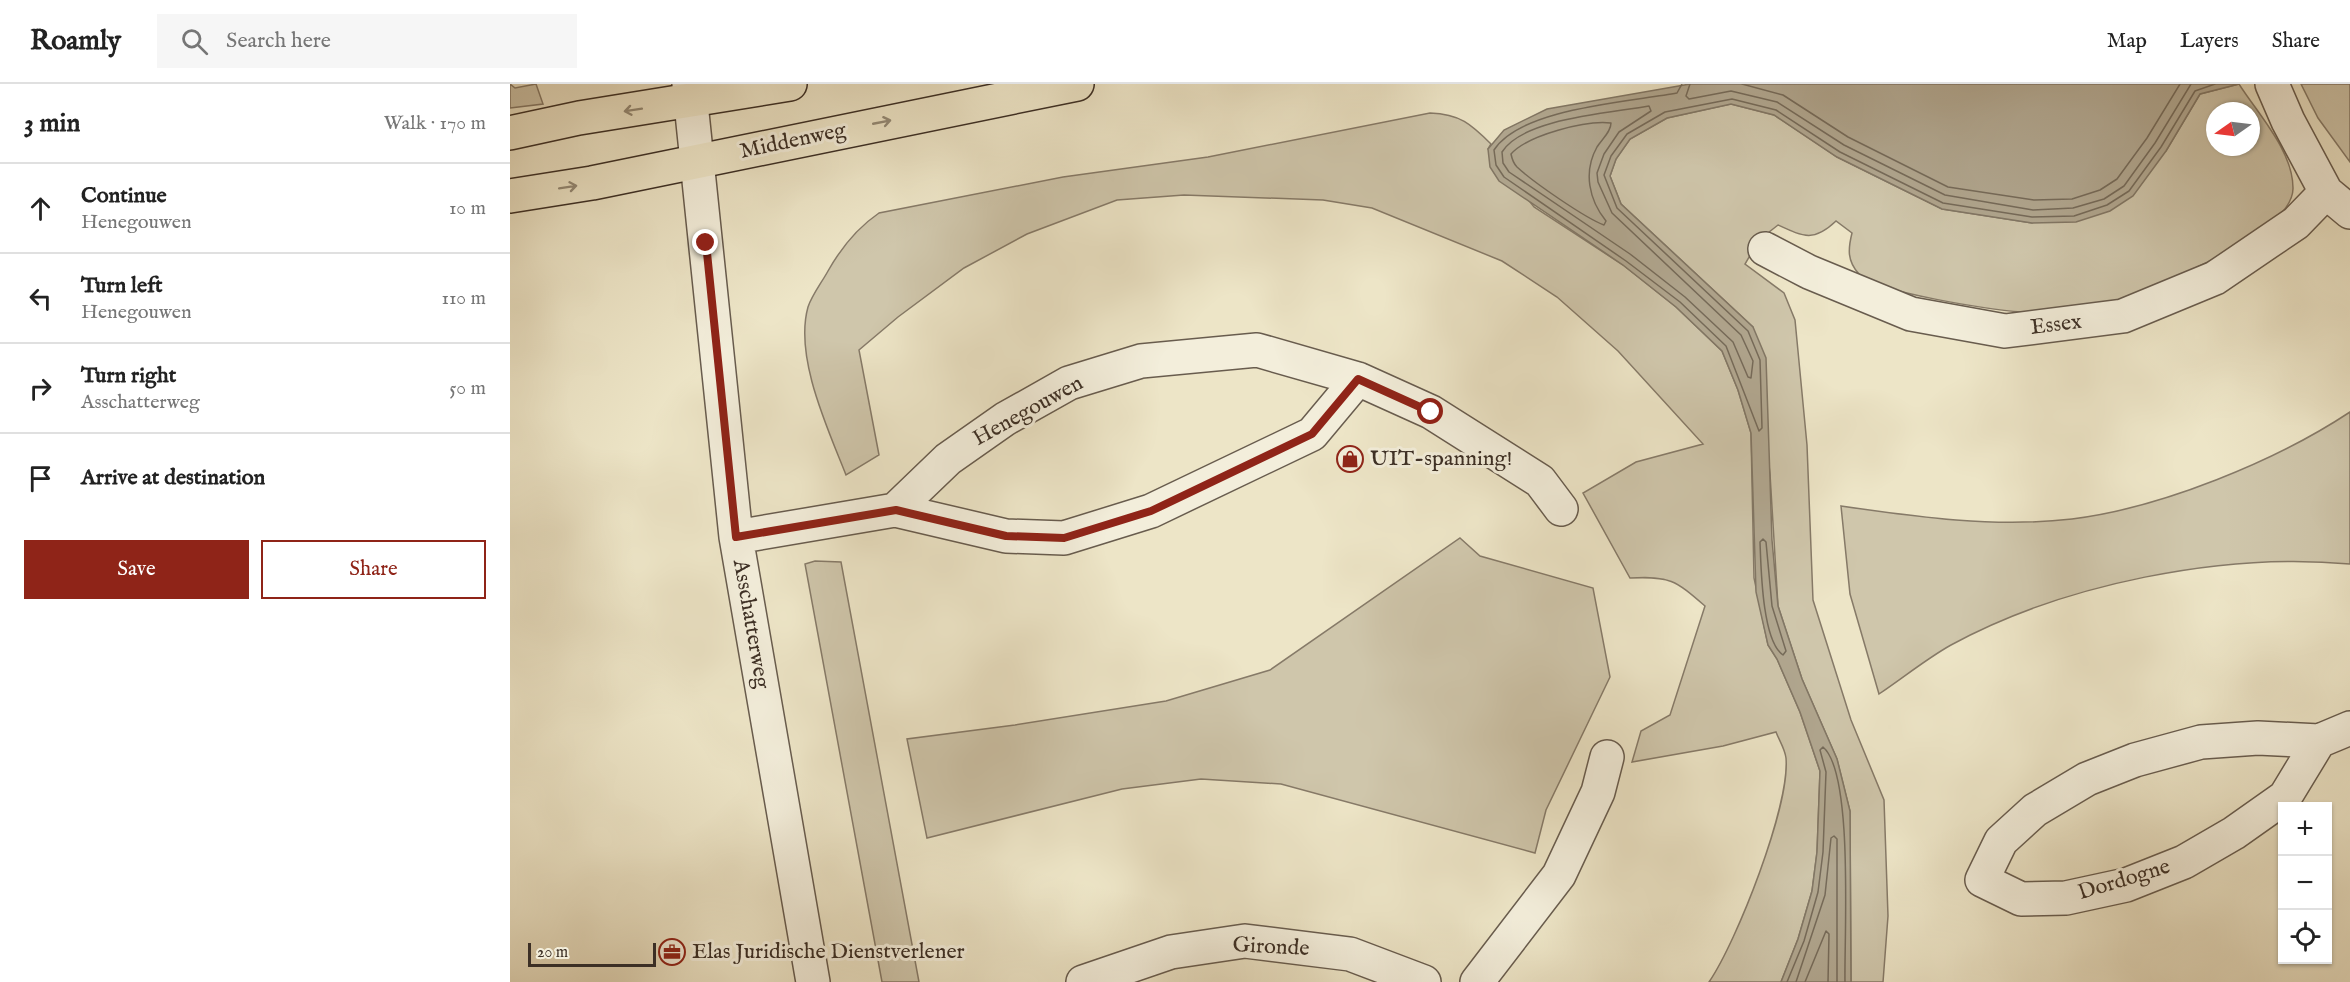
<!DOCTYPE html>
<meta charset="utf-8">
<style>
body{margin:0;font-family:"IM FELL English",serif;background:#f6f6f6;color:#222}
.controls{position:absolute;right:18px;bottom:18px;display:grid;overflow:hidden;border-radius:0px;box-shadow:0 2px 4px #0004}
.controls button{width:54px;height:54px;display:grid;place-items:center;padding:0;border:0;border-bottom:2px solid #e0e0e0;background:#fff;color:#222;font:30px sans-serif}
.compass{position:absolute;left:1696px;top:18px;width:54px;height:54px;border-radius:50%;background:#fff;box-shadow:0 2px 4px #0004;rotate:256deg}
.scale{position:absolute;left:18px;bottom:15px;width:128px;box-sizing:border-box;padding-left:6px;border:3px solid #3c2f25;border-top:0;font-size:16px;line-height:21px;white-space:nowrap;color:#3c2f25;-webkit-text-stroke:4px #f3eedb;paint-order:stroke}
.stop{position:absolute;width:18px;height:18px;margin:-14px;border:4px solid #8f2418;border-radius:50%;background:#fff}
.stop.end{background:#8f2418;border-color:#fff;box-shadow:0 2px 6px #0008}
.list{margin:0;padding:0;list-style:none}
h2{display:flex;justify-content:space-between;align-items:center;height:78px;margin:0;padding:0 24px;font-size:26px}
h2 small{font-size:20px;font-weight:400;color:#767676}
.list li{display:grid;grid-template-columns:39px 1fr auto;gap:18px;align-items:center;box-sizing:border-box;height:90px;padding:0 24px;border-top:2px solid #e0e0e0}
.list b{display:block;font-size:22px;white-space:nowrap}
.list p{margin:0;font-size:20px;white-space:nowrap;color:#767676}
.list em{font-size:20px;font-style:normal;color:#767676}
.actions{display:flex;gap:12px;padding:18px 24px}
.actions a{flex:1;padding:14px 0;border:2px solid #8f2418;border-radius:0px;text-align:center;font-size:21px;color:#8f2418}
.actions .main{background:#8f2418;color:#fff}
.icon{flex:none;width:33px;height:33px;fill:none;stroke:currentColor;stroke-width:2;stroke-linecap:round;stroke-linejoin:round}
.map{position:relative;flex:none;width:1840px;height:898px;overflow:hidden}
header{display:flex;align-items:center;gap:36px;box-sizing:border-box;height:84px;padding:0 30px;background:#fff;border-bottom:2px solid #e0e0e0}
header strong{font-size:28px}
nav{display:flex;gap:33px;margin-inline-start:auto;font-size:21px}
.search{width:420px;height:54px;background:#f6f6f6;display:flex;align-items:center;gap:15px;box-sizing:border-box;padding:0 21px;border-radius:0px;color:#767676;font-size:22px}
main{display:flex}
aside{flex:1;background:#fff}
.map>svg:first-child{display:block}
.green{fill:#cfc6ab;stroke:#867a68;stroke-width:1.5;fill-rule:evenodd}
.water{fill:#b1a790;stroke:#827765;stroke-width:1.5}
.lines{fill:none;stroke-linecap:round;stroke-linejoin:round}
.shore{stroke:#766b5a;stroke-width:1.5}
.minor-casing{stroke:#685c4e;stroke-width:36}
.major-casing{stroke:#3c2f25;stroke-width:36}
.minor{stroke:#f3eedb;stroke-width:33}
.major{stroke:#ede5c7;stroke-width:33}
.oneway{stroke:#948a76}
.route{stroke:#8f2418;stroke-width:8}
.labels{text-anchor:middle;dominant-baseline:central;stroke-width:6;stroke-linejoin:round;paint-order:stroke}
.street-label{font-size:22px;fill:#3c2f25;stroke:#f3eedb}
.poi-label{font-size:22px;fill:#3c2f25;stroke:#f3eedb;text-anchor:start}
</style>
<header>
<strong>Roamly</strong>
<div class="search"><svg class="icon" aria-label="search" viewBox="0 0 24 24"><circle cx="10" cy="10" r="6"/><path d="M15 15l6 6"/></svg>Search here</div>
<nav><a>Map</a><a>Layers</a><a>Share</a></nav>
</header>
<main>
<aside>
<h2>3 min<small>Walk · 170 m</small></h2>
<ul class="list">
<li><svg class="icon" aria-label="ahead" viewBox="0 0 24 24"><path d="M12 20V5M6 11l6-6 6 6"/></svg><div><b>Continue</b><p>Henegouwen</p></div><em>10 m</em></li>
<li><svg class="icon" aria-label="left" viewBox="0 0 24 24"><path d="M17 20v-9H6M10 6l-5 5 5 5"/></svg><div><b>Turn left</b><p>Henegouwen</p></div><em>110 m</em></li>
<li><svg class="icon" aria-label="right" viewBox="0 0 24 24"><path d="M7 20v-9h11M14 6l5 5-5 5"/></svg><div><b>Turn right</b><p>Asschatterweg</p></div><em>50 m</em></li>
<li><svg class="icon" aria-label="arrive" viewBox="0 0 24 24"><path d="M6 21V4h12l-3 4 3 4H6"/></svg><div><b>Arrive at destination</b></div></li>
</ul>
<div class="actions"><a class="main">Save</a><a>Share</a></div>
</aside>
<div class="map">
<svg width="1840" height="898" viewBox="0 0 1840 898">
<rect width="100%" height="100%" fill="#ede5c7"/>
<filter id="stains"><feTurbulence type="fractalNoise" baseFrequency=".00333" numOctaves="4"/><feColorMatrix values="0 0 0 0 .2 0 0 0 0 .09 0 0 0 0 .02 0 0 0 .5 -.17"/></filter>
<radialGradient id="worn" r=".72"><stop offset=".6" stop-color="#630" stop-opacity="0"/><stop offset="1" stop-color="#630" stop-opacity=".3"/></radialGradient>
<path class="green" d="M0,0L5,4L26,0L33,20L0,24Z
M1729,0C1748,30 1783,67 1783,104C1784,145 1673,190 1640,204C1628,209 1615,217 1602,220C1580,225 1534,230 1512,228C1484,226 1366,209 1349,190C1337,177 1338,165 1342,149L1326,137C1304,158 1294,153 1268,141L1249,156L1235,180L1274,209L1285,236L1297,361L1303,516L1341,636L1374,716L1378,832L1373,898H1341L1340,727L1327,675L1292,595L1268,522L1260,390L1243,243L1111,120L1100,92L1106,75L1120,55L1157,34L1221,20L1264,31L1327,73L1432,125L1522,139L1656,67L1690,10ZM1705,27H1741V63H1705Z
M1791,0H1840V78L1808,34Z
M920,29C950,30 961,40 981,60L978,65L1024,123L1113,181L1166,223L1212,267L1228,306L1241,349L1244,494L1258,561L1267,575L1290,628L1310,687L1307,768L1302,807L1288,855L1271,898H1199C1227,857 1280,722 1276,674C1275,665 1269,656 1266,648L1213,662L1122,678L1131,647L1160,631L1195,522C1165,496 1160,492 1120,494L1073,409L1126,378L1193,360L1108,267L1047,213L992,177L862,124L813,116L674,111L607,116L517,150L454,184L388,233L349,266L369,371L336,391C318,345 284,273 298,223C302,211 312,198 318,187C331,164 347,144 369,129L553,93L698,73Z
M1840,328V480C1713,468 1553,500 1441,561C1416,575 1393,594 1369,610L1340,510L1331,422C1407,433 1485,444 1562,435C1651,424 1766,377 1840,328Z
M950,454L970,472L1083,504L1100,593L1036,726L1025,769L771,700L691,695L612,705L417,754L397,655L505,641L656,617L760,586Z
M305,477L331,478L409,898H372L295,480Z"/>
<path class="water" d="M1180,0H1729L1690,10L1656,67L1623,112L1600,127L1566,138L1522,139L1432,125L1327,73L1264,31L1221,20L1157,34L1120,55L1106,75L1100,92L1111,120L1243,243L1256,274L1262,456L1268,522L1292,595L1327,675L1340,727L1341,898H1271L1288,855L1302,807L1307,768L1310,687L1290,628L1267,575L1258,561L1246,508L1241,349L1228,306L1212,267L1166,223L1113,181L989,97L980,83L978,65L994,46L1037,25Z"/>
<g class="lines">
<path class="shore" d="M1172,0L1167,9C1119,18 1011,24 984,66L986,81L994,93L1116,177L1170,218L1216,262L1249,347L1252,344L1250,276L1238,247L1107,124L1094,91L1101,72L1117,50L1155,28L1222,15L1266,26L1330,68L1433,119L1522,133L1564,132L1597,121L1619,107L1651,63L1685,7L1705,0
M1180,0L1176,12L1179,15L1221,7L1267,18L1334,61L1435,111L1523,126L1563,124L1594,115L1614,102L1645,59L1681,0
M1232,0L1273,11L1338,53L1438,103L1524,116L1562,115L1590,106L1607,95L1637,54L1670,0
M1139,22L1141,27L1109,48L1094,70L1087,89L1088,98L1102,129L1231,251L1243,277L1241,294L1238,293L1223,258L1175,213L1120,170L999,88L993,79L992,68C1013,34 1102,29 1139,22Z
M1101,39C1101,48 1092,55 1087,63C1073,88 1079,116 1096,137L1094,141C1075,134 1023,98 1007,83C1003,79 1002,75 1001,70C1018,51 1076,36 1101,39Z
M1253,455L1256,458L1262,522L1276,567L1273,571C1252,557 1251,483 1250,458Z
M1277,898L1294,857L1308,808L1313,768L1316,688L1310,666L1313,663C1344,689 1334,854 1335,898
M1286,898L1315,811L1321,754L1324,752L1327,755V898
M1295,898L1316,847L1319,850L1318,898"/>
<defs>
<path id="minor" d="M179,0L226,453L303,898
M1762,0L1778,37L1816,108L1840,128
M1255,165L1299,188L1401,230L1495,247L1613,232L1705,194L1786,139L1816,108
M385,426L438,375L495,335L559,299L631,277L747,266L848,295L921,328L1030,397L1051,425
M226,453L385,426L496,452L554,454L641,427L802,350L848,295
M1809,657L1775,713L1724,749L1674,778L1616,801L1556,814L1511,815L1472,796L1491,757L1525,726L1577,695L1625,676L1691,658L1748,654L1809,657L1840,644
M573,898L661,868L735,857L840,870L914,898
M967,898L1049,791L1088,708L1097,673"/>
<path id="major" d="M0,49L69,34L280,0
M0,112L82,99L567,0"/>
</defs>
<use href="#minor" class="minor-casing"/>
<use href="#major" class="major-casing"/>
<use href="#minor" class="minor"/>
<use href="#major" class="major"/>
</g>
<defs><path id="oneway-shaft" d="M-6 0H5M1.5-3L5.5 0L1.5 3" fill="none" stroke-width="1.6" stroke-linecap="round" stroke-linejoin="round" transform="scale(1.5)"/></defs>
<g class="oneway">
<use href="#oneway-shaft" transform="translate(123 26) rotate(171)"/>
<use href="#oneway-shaft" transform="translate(372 38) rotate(-11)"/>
<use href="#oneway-shaft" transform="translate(58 103) rotate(-9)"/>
</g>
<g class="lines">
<path class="route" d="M196,159L226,453L386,426L496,452L554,454L641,427L802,350L848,295L921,328"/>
</g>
<defs>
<symbol id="shop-ring" viewBox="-11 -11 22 22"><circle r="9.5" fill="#f3eedb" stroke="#8f2418" stroke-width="1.5"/><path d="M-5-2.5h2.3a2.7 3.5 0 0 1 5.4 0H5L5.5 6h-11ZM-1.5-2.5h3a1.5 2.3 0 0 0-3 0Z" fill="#8f2418"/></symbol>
<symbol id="office-ring" viewBox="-11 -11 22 22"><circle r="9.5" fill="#f3eedb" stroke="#8f2418" stroke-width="1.5"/><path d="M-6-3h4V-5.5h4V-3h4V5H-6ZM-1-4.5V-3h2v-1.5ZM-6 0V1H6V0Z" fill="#8f2418"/></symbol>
</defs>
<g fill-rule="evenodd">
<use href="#shop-ring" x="825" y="360" width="30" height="30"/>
<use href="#office-ring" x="147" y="853" width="30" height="30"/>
</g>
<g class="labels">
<g class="street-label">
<text transform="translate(283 57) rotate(-12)">Middenweg</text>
<text transform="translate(1546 241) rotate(-7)">Essex</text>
<text transform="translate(518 327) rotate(-29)">Henegouwen</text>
<text transform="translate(241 540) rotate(80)">Asschatterweg</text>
<text transform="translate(1614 796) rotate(-17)">Dordogne</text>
<text transform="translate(761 863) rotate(3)">Gironde</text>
</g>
<g class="poi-label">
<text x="860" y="375">UIT-spanning!</text>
<text x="182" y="868">Elas Juridische Dienstverlener</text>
</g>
</g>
<rect width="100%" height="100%" filter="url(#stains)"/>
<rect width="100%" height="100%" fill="url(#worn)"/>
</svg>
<div class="controls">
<button>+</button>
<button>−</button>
<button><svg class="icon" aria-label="locate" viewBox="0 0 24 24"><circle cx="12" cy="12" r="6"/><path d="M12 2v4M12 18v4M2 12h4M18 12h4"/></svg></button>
</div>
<svg class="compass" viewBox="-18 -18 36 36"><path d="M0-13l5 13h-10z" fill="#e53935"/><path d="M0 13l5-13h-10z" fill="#767676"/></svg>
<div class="scale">20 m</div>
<div class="stop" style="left:921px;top:328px"></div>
<div class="stop end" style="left:196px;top:159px"></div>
</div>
</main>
